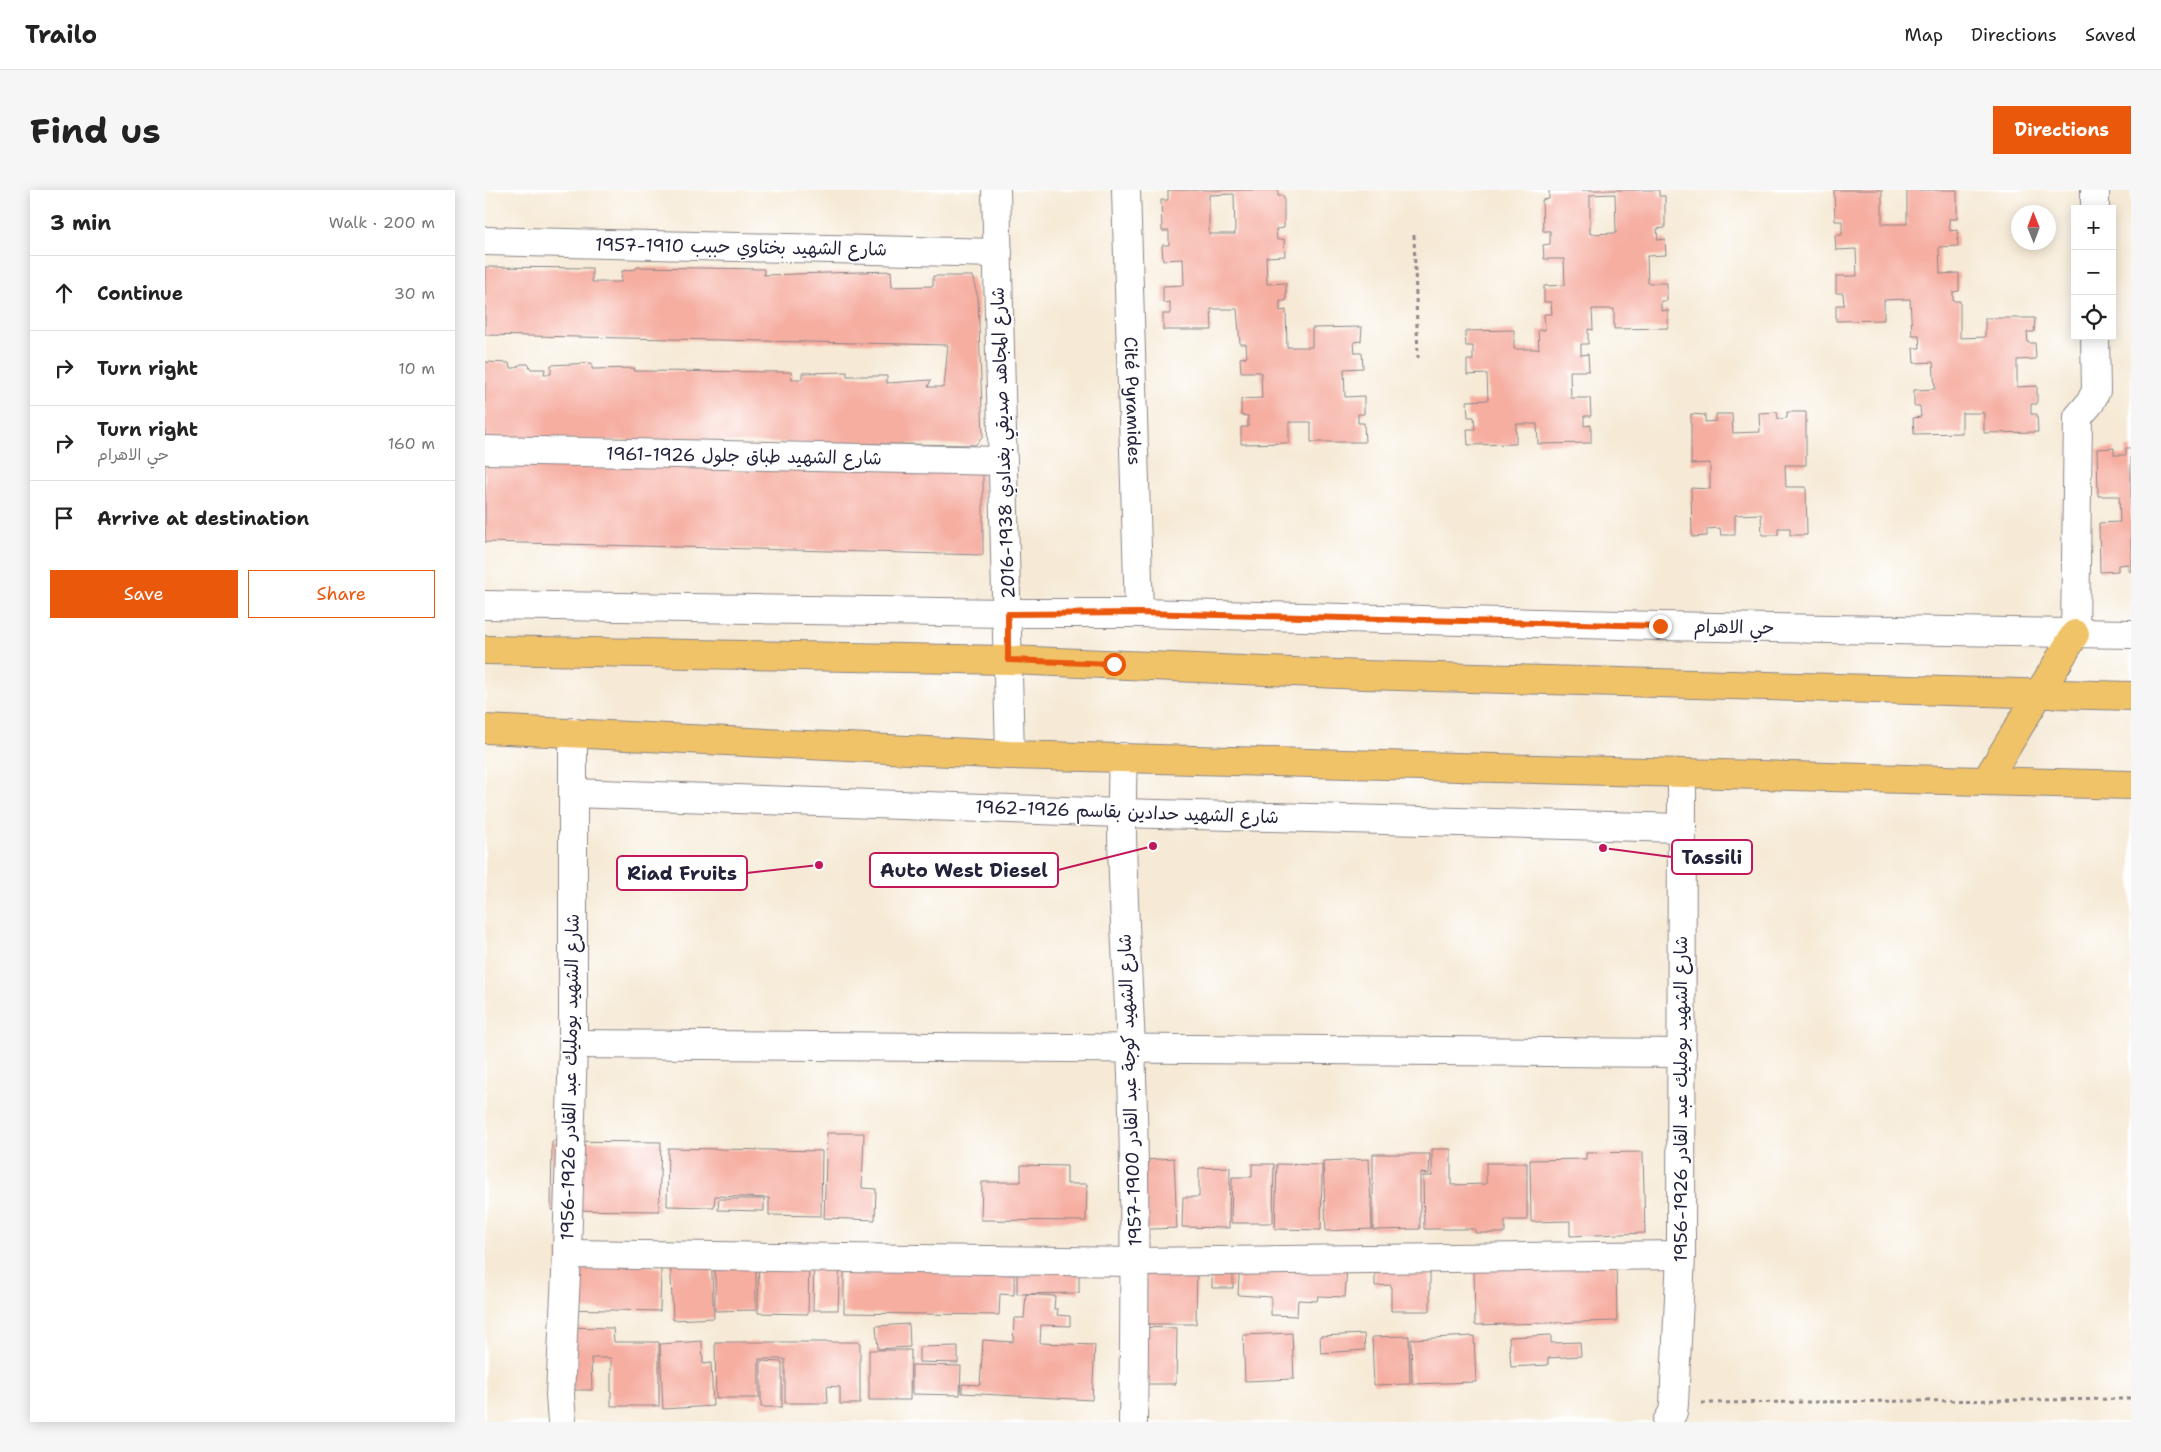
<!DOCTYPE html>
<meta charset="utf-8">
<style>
body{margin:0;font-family:"Shantell Sans","Playpen Sans Arabic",sans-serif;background:#f6f6f6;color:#222}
.controls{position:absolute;right:15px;top:15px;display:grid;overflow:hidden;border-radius:0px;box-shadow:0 2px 12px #0003}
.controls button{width:45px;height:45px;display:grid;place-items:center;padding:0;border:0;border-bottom:1px solid #e0e0e0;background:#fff;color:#222;font:25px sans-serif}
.compass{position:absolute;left:1526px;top:15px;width:45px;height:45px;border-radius:50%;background:#fff;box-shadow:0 2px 12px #0003;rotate:359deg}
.stop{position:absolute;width:15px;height:15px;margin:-11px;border:4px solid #ea580c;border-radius:50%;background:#fff}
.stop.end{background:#ea580c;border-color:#fff;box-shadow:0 1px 5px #0008}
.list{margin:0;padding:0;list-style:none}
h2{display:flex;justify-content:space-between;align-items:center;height:65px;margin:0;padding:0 20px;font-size:21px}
h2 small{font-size:16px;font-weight:400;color:#767676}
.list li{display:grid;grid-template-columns:32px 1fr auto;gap:15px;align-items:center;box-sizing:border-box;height:75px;padding:0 20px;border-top:1px solid #e0e0e0}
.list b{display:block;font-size:19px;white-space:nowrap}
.list p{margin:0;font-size:16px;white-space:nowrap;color:#767676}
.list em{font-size:16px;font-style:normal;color:#767676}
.actions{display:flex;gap:10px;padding:15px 20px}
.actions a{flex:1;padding:11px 0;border:1px solid #ea580c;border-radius:0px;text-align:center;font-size:18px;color:#ea580c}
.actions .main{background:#ea580c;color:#fff}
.icon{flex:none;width:28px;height:28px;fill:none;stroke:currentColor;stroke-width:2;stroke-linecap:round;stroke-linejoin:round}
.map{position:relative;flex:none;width:1646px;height:1232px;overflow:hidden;border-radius:0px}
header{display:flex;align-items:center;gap:30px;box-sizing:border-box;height:70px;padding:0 25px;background:#fff;border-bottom:1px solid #e0e0e0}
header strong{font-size:24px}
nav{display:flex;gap:28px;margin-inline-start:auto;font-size:18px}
.intro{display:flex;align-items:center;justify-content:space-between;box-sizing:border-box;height:120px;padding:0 30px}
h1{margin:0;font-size:35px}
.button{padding:12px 22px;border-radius:0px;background:#ea580c;color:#fff;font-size:18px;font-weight:700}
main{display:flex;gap:30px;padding:0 30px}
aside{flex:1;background:#fff;border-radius:0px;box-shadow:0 2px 12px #0003}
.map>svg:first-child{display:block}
.building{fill:#f6aea1;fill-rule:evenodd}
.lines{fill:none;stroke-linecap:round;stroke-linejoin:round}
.street-casing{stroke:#8c8688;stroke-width:30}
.primary-casing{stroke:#8c8688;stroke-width:30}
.path{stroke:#8c8688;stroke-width:3;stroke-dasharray:4 4;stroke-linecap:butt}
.street{stroke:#fff;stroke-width:28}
.primary{stroke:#f1c369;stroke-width:28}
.route{stroke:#ea580c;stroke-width:6}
.labels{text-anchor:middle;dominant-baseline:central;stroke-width:4;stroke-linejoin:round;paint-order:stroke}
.street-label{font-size:18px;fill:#22223b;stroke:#fff}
.leader{fill:none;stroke:#c2185b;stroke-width:2}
.callout-dot{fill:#c2185b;stroke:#fff;stroke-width:2}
.callout{fill:#fff;stroke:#c2185b;stroke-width:2}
.callout-label{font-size:19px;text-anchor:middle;font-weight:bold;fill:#22223b}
</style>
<header>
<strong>Trailo</strong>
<nav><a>Map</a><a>Directions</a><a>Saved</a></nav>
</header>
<div class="intro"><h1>Find us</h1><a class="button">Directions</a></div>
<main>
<aside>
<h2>3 min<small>Walk · 200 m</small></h2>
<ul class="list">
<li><svg class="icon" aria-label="ahead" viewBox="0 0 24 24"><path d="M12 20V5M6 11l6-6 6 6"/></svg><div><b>Continue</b></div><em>30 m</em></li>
<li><svg class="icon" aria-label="right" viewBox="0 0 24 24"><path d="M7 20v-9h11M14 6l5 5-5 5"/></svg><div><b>Turn right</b></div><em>10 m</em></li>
<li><svg class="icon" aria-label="right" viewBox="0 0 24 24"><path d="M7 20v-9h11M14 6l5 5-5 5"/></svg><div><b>Turn right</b><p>حي الاهرام</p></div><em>160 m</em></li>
<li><svg class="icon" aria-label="arrive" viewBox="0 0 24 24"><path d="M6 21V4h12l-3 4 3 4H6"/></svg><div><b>Arrive at destination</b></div></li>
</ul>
<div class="actions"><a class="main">Save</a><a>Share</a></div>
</aside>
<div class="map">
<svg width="1646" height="1232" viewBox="0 0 1646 1232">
<rect width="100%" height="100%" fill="#fff"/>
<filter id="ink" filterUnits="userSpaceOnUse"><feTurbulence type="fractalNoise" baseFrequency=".02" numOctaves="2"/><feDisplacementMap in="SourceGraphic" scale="10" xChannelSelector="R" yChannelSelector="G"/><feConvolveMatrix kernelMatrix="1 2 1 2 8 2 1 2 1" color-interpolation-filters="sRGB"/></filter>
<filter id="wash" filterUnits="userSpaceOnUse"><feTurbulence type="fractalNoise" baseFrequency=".0096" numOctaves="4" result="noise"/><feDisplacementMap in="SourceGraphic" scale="20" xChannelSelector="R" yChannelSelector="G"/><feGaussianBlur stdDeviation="1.12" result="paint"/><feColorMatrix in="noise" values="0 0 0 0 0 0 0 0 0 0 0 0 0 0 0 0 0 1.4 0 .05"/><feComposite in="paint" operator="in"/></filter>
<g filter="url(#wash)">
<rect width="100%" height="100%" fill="#f6ead6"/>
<g id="blocks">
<path class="building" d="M683,0H793V6H799V38L791,39L792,50L799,49L800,66L781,67L782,94L801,93V111H795V121L801,120L802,157H827V138L877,137L876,151L869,152L870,163H877L878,178L859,179L860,207L879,206V224H873V233H879L880,252H826V232H804V253L756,254V237H763V226L756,225V209L777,208L776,182H756L755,168L762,167L761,154H755L752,119H726L727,140H678V124H685V112L678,113V96L699,95L698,69L678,70L677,55H684V41H677L676,10H683ZM749,4L750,44H724V5Z
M1064,0H1174V6H1180V38L1172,39L1173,50L1180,49L1181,65L1162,66L1163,93H1182V111H1176V121L1183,120V138L1129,139V119H1107L1108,140L1103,139V154H1096V165L1103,164L1104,181H1085L1086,208H1105L1106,226H1099V236L1106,235V253L1053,254L1052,234H1031V254L983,255L982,239H990L989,227H983L982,211L1003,210L1002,184L982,185V170H988V156H981L980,141L1029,140V159H1054L1053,140H1060L1059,124H1067L1066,112H1059V96L1080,95L1079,69H1059L1058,55L1065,54V41H1058L1057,10L1064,9ZM1130,4L1131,43L1105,44V5Z
M1349,0H1397V34H1422V0H1472V29H1464L1465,41L1472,40L1473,56L1454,57L1455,84L1474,83V101L1468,102V111H1475V148L1500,147V128H1550L1549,142H1542L1543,153H1550L1551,169L1532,170V197L1552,196V214H1546V224H1552L1553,242L1499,243V223H1477V243L1429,244L1428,228L1436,227L1435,216H1429V200L1450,199L1448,172L1429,173L1428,158H1435L1434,145H1427L1425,109L1399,110V130L1351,131V115H1359L1358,103H1351V86H1372L1371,59L1351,60L1350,45H1357V31H1350Z
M0,77L107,78V92H136L137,81L151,79L152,77L279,79V85L406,81L407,97L448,96V86H487L493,107L498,247L490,255L0,249V172L24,173L25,178H30L36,174H43L46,179H60L59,184H66V175L107,173V179L150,178L149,181L306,182L307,189H317V183L362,182V186H402V193L446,190L443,197H459L463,155L0,145Z
M1292,222L1293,229L1302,228V222H1321V275H1300L1301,297H1321L1322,345H1305V338H1293V345H1277L1276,324L1250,325V345H1236L1235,338L1222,339V346L1207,347L1206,298L1225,299V273L1206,274V224L1220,225V232L1231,231V224H1247L1248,243L1275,242L1274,223Z
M1629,258V265H1641V258H1646V381H1643V374L1633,375V381L1615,382L1614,333L1635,332L1634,306H1613L1612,259Z
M0,267L498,280V365L0,352Z
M342,943H379L377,998L391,999L390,1030L339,1028Z
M67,951L176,952L174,1021L66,1020Z
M183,958L337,961L336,1026L284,1025V1008L230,1006L229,1017L182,1016Z
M947,959H966V995L1001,994V973H1042V1030H1020V1043H990V1039H939L938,986H947Z
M1158,962L1160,1043L1085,1046V1031L1046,1032L1045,970L1101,969V963Z
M888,964H945L944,984L935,983V1039L888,1040Z
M689,968L692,1038L643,1040L660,970Z
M884,969L887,1039L841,1041L838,971Z
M767,974H789L788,1033H746L747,987H767Z
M792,974L837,975L836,1040L790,1039Z
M536,975L582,976V994H602L601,1031L496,1030L497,992H536Z
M745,977L744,1038L697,1037L698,1007H714V978Z
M234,1009H279V1021L233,1020Z
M72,1061L176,1078L175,1121L71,1119Z
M274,1062L324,1063L323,1124L273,1123Z
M271,1063V1120L230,1121V1064Z
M226,1065L229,1128L188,1130L185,1067Z
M359,1066L509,1067V1084L529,1085V1105L515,1104L514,1125L359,1123Z
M329,1067H355L353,1120H328Z
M755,1069L862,1075L860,1107L833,1106L832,1111L813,1110L812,1126L786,1125V1107L753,1105Z
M594,1070V1103L532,1104V1071Z
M658,1071L712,1072L711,1134H638Z
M1131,1073L1132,1131L990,1135L989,1076Z
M890,1076H945V1121H906V1095L890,1096Z
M727,1078H748V1098H727Z
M541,1104L570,1106L569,1119H573L572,1125L585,1126V1136L556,1135L555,1153L610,1155L607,1210L477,1203V1194L495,1195L498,1150L528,1152L529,1128H539Z
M424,1134L425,1157L393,1159L391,1136Z
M69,1137L128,1138L129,1152H174V1216H126V1168H106L107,1200H86Z
M637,1137L692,1138L691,1194H636Z
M807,1143L809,1189L760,1191L758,1145Z
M879,1144L880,1160L836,1163L835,1146Z
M1066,1145V1153L1095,1152L1096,1166L1063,1168V1175L1026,1177L1024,1147Z
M924,1146L925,1194L889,1195L887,1147Z
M989,1146L991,1192L927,1194L926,1149Z
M217,1151L218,1174L226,1173L228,1216L178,1219L175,1154Z
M230,1152H375V1214H355V1197L342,1196L343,1213H300V1169H274V1208H231Z
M473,1156V1173L434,1172V1157Z
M384,1160H426L425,1210H384Z
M276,1171L297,1172V1217H276Z
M427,1175L476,1176L475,1205L427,1204Z"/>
</g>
</g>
<g filter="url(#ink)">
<use href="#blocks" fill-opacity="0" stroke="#8c8688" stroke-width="1"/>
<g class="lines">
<defs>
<g id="street">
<path d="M511,0L525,565"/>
<path id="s1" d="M641,0L654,423"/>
<path d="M1610,0V19"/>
<path d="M0,51L513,63"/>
<path d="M0,260L518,271"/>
<path d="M0,415L523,423H654L1175,436L1646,444"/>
<path d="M1590,444L1593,227L1605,213L1611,201L1610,146"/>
<path d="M638,567C634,664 642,761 646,858C651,983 650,1107 648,1232"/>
<path d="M88,603L635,623L1197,638"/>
<path d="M88,854L1197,863"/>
<path d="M82,1064L651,1072L1196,1065"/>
<path d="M77,1232L75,1205L82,1064L88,854V542"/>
<path d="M1182,1232L1188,1222L1189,1214L1196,1065L1197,584"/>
</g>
<path id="primary" d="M0,460L523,470L878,485L1646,506
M0,539L525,565L1646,595
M1501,591L1590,444"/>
</defs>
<use href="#street" class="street-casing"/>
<use href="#primary" class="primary-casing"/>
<path class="path" d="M929,45L933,168
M1217,1213L1646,1209"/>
<use href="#street" class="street"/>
<use href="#primary" class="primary"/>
</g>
</g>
<g class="lines" filter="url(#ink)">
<path class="route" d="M629,474L523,470V424L654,423L1175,436"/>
</g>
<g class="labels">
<g class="street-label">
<text transform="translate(256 57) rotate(1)">شارع الشهيد بختاوي حببب 1910-1957</text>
<text stroke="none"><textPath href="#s1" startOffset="211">Cité Pyramides</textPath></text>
<text transform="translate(518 253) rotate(-92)">شارع المجاهد صديقي بغدادي 1938-2016</text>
<text transform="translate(259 266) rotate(1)">شارع الشهيد طباق جلول 1926-1961</text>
<text transform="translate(1249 437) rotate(1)">حي الاهرام</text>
<text transform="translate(642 622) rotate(2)">شارع الشهيد حدادين بقاسم 1926-1962</text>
<text transform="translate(85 887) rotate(-89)">شارع الشهيد بومليك عبد القادر 1926-1956</text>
<text transform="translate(645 900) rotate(-92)">شارع الشهيد كوجة عبد القادر 1900-1957</text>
<text transform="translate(1196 909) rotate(-90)">شارع الشهيد بومليك عبد القادر 1926-1956</text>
</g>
</g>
<path class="leader" d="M1118 658L1187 667M668 656L573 680M334 675L262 683"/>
<g class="callout-dot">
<circle cx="1118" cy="658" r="5"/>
<circle cx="668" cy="656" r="5"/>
<circle cx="334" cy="675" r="5"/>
</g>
<g class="callout">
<rect x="1187" y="650" width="80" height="34" rx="5"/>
<rect x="385" y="663" width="188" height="34" rx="5"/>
<rect x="132" y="666" width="130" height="34" rx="5"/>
</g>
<g class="callout-label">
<text x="1227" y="674">Tassili</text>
<text x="479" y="687">Auto West Diesel</text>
<text x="197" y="690">Riad Fruits</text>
</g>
</svg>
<div class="controls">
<button>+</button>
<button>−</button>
<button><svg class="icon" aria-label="locate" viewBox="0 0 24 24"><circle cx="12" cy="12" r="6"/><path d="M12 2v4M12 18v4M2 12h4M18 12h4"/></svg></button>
</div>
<svg class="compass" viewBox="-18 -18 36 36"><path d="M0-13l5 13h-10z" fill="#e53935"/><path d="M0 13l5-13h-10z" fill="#767676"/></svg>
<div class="stop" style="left:629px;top:474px"></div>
<div class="stop end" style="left:1175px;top:436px"></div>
</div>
</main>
